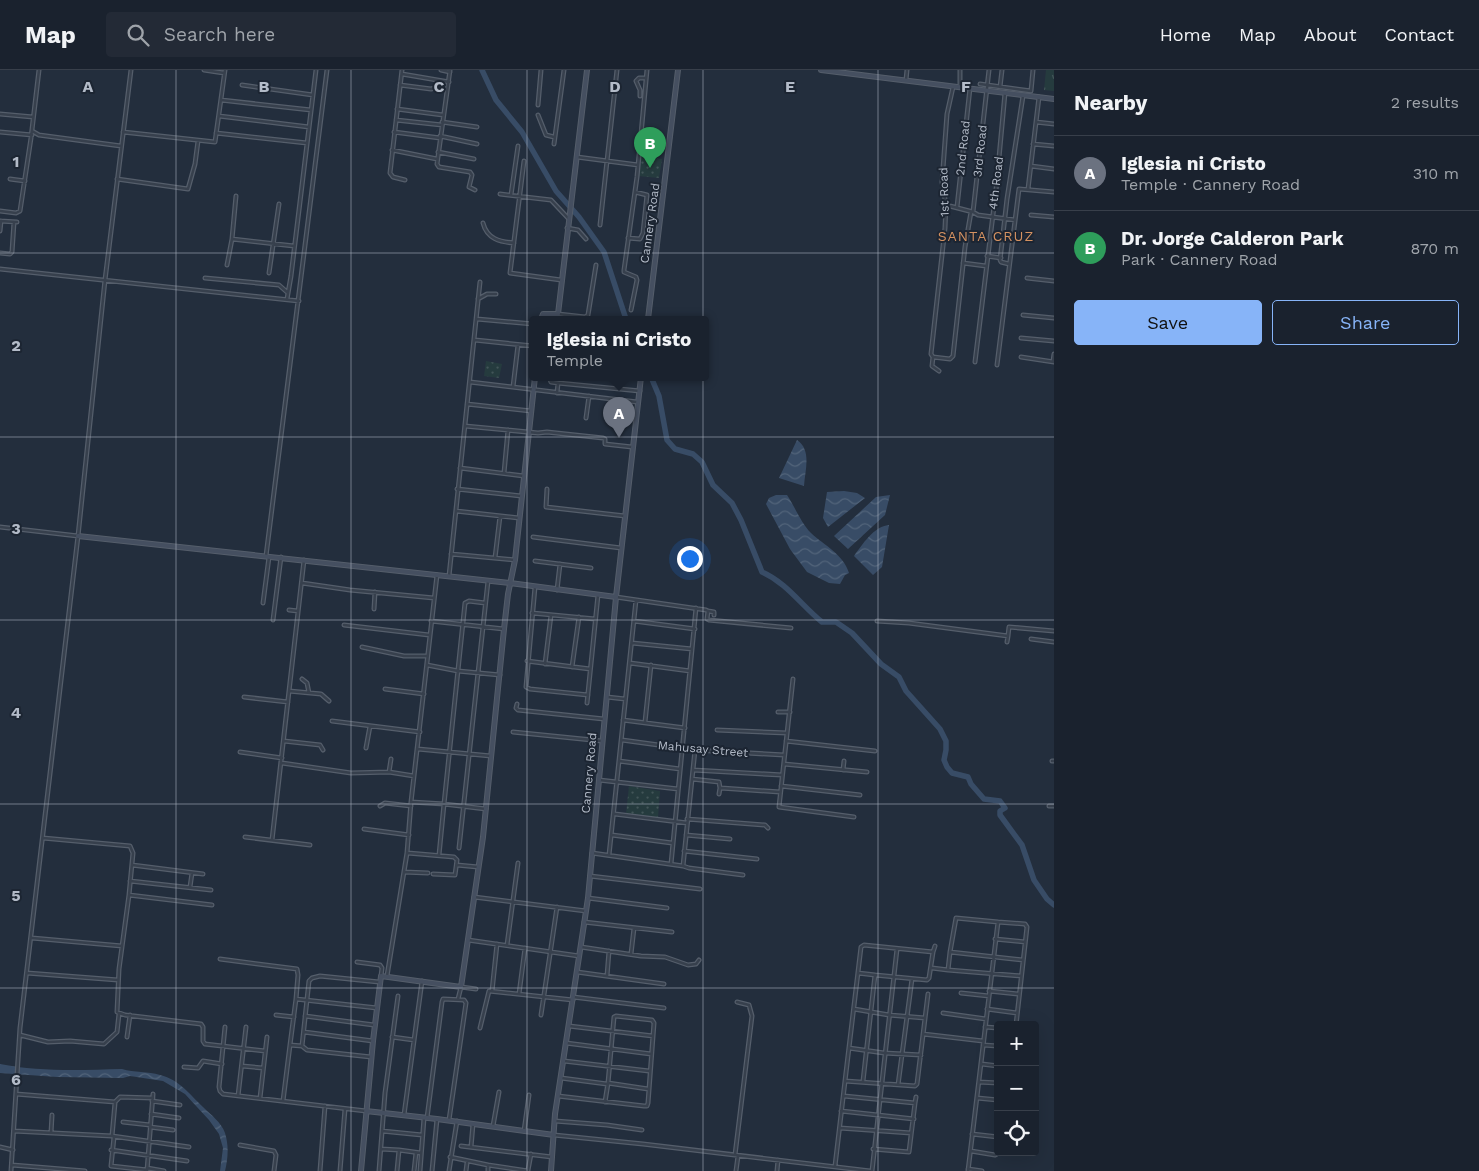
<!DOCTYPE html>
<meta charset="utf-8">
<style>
body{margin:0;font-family:"Work Sans",sans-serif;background:#232a36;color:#f1f3f6}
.controls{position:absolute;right:15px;bottom:15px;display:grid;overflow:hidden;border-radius:5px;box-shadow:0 5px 20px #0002}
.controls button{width:45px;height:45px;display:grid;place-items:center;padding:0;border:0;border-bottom:1px solid #383f4a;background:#1a222e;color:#f1f3f6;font:25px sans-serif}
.you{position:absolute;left:689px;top:488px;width:18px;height:18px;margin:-12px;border:4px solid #fff;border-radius:50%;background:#1a73e8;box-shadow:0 0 0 8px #1a73e833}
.badge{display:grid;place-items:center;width:32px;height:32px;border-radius:50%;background:#87b4f8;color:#fff;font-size:16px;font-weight:700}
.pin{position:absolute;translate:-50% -41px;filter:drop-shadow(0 1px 2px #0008)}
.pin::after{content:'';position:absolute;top:26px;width:18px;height:15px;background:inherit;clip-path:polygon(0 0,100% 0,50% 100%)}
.popup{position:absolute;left:529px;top:246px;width:180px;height:65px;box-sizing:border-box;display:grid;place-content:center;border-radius:5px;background:#1a222e;filter:drop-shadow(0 1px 4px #0005);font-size:16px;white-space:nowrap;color:#9fa4aa}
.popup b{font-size:19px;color:#f1f3f6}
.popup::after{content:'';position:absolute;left:50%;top:100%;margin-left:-10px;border:10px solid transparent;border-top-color:#1a222e}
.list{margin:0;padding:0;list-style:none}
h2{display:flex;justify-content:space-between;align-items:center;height:65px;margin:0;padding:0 20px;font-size:21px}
h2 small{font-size:16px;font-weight:400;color:#9fa4aa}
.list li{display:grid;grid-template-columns:32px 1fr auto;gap:15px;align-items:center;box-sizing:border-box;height:75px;padding:0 20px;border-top:1px solid #383f4a}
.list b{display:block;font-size:19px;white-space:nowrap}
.list p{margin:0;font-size:16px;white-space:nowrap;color:#9fa4aa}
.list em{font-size:16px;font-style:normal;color:#9fa4aa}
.actions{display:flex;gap:10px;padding:15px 20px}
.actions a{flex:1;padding:11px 0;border:1px solid #87b4f8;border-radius:5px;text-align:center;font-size:18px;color:#87b4f8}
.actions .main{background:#87b4f8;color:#111}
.icon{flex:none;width:28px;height:28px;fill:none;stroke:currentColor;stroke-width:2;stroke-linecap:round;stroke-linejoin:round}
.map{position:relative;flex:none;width:1054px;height:1101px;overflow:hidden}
header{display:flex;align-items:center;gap:30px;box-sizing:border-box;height:70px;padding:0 25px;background:#1a222e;border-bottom:1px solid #383f4a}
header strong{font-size:24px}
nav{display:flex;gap:28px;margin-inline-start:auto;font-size:18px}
.search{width:350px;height:45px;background:#232a36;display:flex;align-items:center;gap:12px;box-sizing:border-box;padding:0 18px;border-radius:5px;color:#9fa4aa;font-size:19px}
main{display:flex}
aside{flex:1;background:#1a222e}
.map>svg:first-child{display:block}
.grass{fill:url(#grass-tufts)}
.park{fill:url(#park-dots)}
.water{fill:url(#water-waves)}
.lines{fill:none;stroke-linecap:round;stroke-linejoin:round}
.river{stroke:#384c66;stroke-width:5.5}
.street-casing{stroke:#555e6b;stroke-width:5}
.secondary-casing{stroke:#555e6b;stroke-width:6}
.street{stroke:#37404d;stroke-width:2.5}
.secondary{stroke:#454f60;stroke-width:4}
.grid{fill:none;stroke:#b3bbc8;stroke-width:1;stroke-opacity:0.55}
.labels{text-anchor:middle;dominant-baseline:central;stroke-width:4;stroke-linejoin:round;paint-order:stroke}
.street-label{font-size:12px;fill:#b3bbc8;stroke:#1c2532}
.neighbourhood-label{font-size:14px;letter-spacing:1px;fill:#d59261;stroke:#1c2532}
.grid-label{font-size:16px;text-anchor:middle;font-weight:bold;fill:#b3bbc8;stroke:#1c2532;stroke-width:4;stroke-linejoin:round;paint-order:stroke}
</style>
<header>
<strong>Map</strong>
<div class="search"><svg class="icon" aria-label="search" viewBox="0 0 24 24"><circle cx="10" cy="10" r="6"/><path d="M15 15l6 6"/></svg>Search here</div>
<nav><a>Home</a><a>Map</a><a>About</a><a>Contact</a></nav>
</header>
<main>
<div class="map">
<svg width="1054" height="1101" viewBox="0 0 1054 1101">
<defs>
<pattern id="grass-tufts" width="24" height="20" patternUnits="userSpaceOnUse" patternTransform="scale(1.25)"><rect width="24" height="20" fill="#253b3e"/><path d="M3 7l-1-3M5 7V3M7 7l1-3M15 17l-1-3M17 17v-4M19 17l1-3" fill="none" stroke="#425558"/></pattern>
<pattern id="park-dots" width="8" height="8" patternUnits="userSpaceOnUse" patternTransform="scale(1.25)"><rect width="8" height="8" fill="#253b3e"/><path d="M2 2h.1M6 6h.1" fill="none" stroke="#425558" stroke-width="1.8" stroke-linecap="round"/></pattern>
<pattern id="water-waves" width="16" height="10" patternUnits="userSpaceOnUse" patternTransform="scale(1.25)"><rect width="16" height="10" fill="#384c66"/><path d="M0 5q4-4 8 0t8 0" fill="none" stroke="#52647a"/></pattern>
</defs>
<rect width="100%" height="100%" fill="#232e3d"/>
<path class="grass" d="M1046,0H1054V21L1044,20Z"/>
<path class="park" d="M641,87L662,89L659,108L638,106Z
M486,291L502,294L499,308L484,306Z
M629,716L660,721L658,748L626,744Z"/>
<path class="water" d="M797,370C812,380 805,400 804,416L779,408Z
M844,421L857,423L865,428L828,457L823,448L827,422Z
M776,425H787C795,437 801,453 811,463C825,476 843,484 849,503L845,505L840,514L829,513L807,502L790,479L766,434L769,428Z
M890,425L885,445L848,479L834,466L876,427Z
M889,455L882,497L873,505L854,486C862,475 874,456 889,455Z
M0,994C39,1002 82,1000 122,999C134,1003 148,1001 160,1005C180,1010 189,1024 203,1037C211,1045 221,1052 225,1063C229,1076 228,1088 225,1101H220L223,1078L219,1064L209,1050L185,1024L163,1011L130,1006L123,1008L57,1007L0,1003Z"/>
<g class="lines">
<path class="river" d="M482,0L496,30L522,62L556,121L579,147L604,182L626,249
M651,307L659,326L667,370L675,379L693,384L702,392L713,415L732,433L741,450L762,502C787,513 801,535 822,552H836L852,563L881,594L899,607L906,621L940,659L946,671V680L944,690L947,697L952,703L968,707L971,714L984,729L1000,731L1005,738L1000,741V745L1022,775L1034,810L1047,829L1054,835"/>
<defs>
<path id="street" d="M204,0L224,3
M402,0L390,103L393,107L405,110
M441,0L450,2
M450,0L437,94L439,97L470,102L472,105L469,117L475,120
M960,0V17
M402,4L449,12
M906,10L907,0
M980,14L1031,21
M242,15L313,25
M400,15L431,19L435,18
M1000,17L1002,0
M1031,21L1033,0
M640,26V20L636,11L639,8H646
M221,30L311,40
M538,35L541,0
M397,39L443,45
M0,44L33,47
M538,45L546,65L554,67
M219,46L309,57
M396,50L442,55
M442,52L477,57
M1036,52L1054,54
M32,61L39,65L121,76
M0,62L32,65
M123,62L215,72L225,0
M394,62L440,68
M216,63L307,73
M440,66L477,74
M554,74L564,0
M1033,74L1054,76
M392,80L437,89
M438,82L474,89
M577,87L638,95
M524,91L510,203L561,210
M1031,96L1054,99
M10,109L25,111
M117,109L188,119L195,94L198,71
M1028,119L1039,27
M500,124L551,130L568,148
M511,125L518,76
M946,135L973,142L978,145L1015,150
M957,137L970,18
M0,141L16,143L20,141L31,68L39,0
M973,142L989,0
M1031,145L1054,147
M0,151L17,152
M483,153C487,169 500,172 514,173
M600,155L617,0
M567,158L578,160L586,169
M0,161L1,151
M628,168L640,169L643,163L647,125L635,122
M232,169L236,126
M0,183L10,184L12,182L14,152
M987,186L1001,188
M963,193L986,196
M1009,194L1001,192L1000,190L1007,129L1023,26
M227,195L232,169L294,176
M0,199L299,231
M269,203L279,134
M205,208L279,215L288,223
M1027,208L1054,211
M287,229L291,206L316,0
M478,229L487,224H496
M631,240L637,210L636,207L624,202V200L637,107L647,0
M558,244L585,247L588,245L596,195
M1023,245L1054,248
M477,249L533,254
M1021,268L1054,271
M475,270L533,276
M933,287L950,289L953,286L965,177L971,142
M1021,287L1054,292
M1053,291L1054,284
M975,292L996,120L1005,23
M997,295L1019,119L1054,122
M939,301L932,296L933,287L931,284L945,158L946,135L942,112L947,44L953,17
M549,307L551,312L558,313L557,323
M470,312L637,332
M558,313L640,321
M513,317L518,275
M467,334L531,341
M586,348L589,326
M465,356L538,363L547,362L603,368L605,369V374L632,377
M460,398L524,406
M504,403L508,360
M457,419L521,426
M547,419L546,437L625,446
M456,441L519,448
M0,457L78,466
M533,467L621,478
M451,484L515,490
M266,486L327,0
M495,488L500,446
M535,491L591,498
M449,506L480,212
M302,513L350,520L434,528
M535,517L526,617L530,619L588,625
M557,520L560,494
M616,527L706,540L708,541L707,549L709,550L791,558
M263,533L269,487
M485,533L469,531L465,533L444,734L486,739
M374,539L375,522
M289,540L298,541
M708,541L714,542V545
M532,543L595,549
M273,550L281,487
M431,551L504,559
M634,551L695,559
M877,551L909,553L1008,566L1009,557L1054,561
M344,555L429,565
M1031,569L1054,572
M1007,572L1008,566
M632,573L692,579
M362,577L404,586H427
M527,591L590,599
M630,593L690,601
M545,594L551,545
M427,595L458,601L500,605
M572,597L579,547
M302,609L307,613L309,623
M793,609L779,737L854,747
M385,619L424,624
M289,621L321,624L329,631
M244,627L288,632
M607,627L625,629
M587,633L598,525
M517,634L516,638L518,640L604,649
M778,642H790
M623,650L685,658
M332,651L420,662
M645,652L651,595
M717,660L787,663
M513,662L602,671
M622,670L695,680L784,685
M284,671L320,675L323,680
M786,671L875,681
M366,678L370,656
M418,679L491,686
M240,682L282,688
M619,691L680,699
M1052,691H1054
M282,693L351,703L389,702L414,706
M784,694L867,702
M693,700L782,705
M843,700L844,691
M389,702L391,689
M692,709L719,712L720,718H721L780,722
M599,710L678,719
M781,716L860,725
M719,724L720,718
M411,732L444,734L439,785
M380,736L385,733L411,736
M1049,736H1054
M615,744L687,753
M687,749L765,755L768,758
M364,759L409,765
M612,765L672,773
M686,765L730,769
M245,767L310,775
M43,768L130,776L133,783L129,825
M272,770L304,490
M459,778L488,511
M684,781L757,789
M408,783L454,787L457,790L455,805L433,804
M592,783L683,796L695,680
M609,785L636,530
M671,794L696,538
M132,795L203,804
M457,795L478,797
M683,796L689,798L743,805
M404,802L428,803
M590,806L700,819
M130,811L211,820
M190,817L192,803
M474,827L586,841
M588,828L667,838
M212,835L129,825L119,899L117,942L125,945L201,954L203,957V971L205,974L265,981
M584,852L672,862
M998,852L1025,854L1027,857L1016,955
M32,868L122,876
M995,869L1025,872
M468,870L579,886
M507,875L518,793
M581,877L641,886L665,887L688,895L696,894L699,890
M933,882L935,876
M950,882L956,848L998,852L968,1101
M631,884L634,858
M220,889L297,899L298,905L296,929L377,938
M357,892L380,895L382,898L381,906
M932,898L948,900
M577,902L664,914
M27,903L118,910
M858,903L875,905
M387,906L407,783L411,732L437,505
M607,906L609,881
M1021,906L948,900L950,882L1023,890
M492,921L497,874
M989,921L1018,924
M961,923L989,926
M519,924L525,878
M573,927L664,938
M458,929L461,917L476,919
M854,939L889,945L925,948
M987,939L1017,943
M943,943L986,949
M276,945L294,947
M541,945L557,837
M305,946L374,955
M225,957L219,1017L220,1021L223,1024L366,1041
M985,957L998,958
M480,958L489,921L573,930
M304,962L373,971
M923,964L983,971
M20,965L48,972L70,971L104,974L117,962L119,944
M127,967L130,945
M392,967L414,970
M566,973L651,984
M290,975L296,929
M983,975L998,976
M849,978L884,983L921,985
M371,987L307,980L302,976L309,911L312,908L320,906L379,912
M564,991L649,1001
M982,994L998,996
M242,996L263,998
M184,997L198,998L203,991L222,994
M561,1008L607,1014
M845,1011L861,877L864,875L933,882L929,908L927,910L875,905L863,1011
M979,1012L998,1013
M608,1013L648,1019
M898,1015L912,909
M16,1024L115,1032L120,1027L153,1028
M238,1026L246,957
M558,1026L644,1036H647L648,1033L653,966L569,956
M844,1026L915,1033L916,1027
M260,1028L267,967
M977,1028L998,1030
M152,1031L180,1035
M283,1031L290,975L302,976
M605,1032L608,1013L614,947L616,946L652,950L654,953L653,966
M841,1041L914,1049
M151,1044L179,1048
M404,1045L422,911
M427,1048L442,932L443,929L464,930L466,933L449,1050
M555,1051L607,1055L642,1060
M123,1052L150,1055
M493,1056L499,1022
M150,1057L173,1060
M840,1058L911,1063
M14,1061L112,1066L189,1077
M382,1061L422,1065
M524,1061L529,1025
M51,1063L52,1045
M972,1064L998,1067
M554,1065L643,1074L870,1101
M112,1066L115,1033
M114,1067L111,1096L147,1100
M240,1075L274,1081L276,1085L274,1101
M461,1076L552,1087
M0,1077L13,1080
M471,1077L473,1054
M381,1079L399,1080L397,1101
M873,1079L909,1082L915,1033
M111,1080L187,1091
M399,1080L421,1083
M971,1081L995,1085L1000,1082
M735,1085L752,946L749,935L737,932
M450,1087L488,1095V1101
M12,1095L85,1101
M488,1095L528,1101
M835,1096L845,1011L915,1016L917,1014L928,924
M147,1098L164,1101
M968,1099L982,1101
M528,1100L531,1084
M11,1101L20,958L78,466L105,210L131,0
M147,1101L153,1024
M320,1101L325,1036
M340,1101L345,1039
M379,1101L385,1023L398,926
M414,1101L416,1083
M420,1101L424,1048
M432,1101L437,1049
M449,1101L457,1051
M466,1101L467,1093
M736,1101L738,1086
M777,1101L778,1090
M872,1101L897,879"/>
<path id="secondary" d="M821,0L1054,29
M541,249L543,244H558L587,0
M648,249L678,0
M78,466L510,513L616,527
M366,1041L437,1049L554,1065
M361,1101L373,971L381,906L461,917L483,767L504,559L508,524L515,490L535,307
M551,1101L555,1044L588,828L616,527L641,307"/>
</defs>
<use href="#street" class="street-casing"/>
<use href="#secondary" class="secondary-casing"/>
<use href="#street" class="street"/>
<use href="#secondary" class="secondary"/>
</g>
<path class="grid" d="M176,0V1101M351,0V1101M527,0V1101M703,0V1101M878,0V1101M0,183H1054M0,367H1054M0,550H1054M0,734H1054M0,918H1054"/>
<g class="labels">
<g class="street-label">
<text transform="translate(963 78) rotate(-84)">2nd Road</text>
<text transform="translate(980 81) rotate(-84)">3rd Road</text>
<text transform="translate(996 113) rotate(-83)">4th Road</text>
<text transform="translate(944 122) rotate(-92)">1st Road</text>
<text transform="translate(650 153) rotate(-82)">Cannery Road</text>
<text transform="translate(703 679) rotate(5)">Mahusay Street</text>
<text transform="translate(589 703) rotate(-85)">Cannery Road</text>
</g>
<g class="neighbourhood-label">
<text x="986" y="166">SANTA CRUZ</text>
</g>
</g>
<g class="grid-label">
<text x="88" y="22">A</text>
<text x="264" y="22">B</text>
<text x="439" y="22">C</text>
<text x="615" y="22">D</text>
<text x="790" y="22">E</text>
<text x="966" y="22">F</text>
<text x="16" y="97">1</text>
<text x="16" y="281">2</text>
<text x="16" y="464">3</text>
<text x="16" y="648">4</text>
<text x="16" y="831">5</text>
<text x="16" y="1015">6</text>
</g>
</svg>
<div class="controls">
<button>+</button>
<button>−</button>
<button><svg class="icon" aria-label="locate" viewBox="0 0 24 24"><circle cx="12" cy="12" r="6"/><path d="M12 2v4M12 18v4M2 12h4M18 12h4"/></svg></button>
</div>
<div class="you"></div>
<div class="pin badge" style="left:619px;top:368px;background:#6b7280">A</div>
<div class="popup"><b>Iglesia ni Cristo</b>Temple</div>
<div class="pin badge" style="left:650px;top:98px;background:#2e9e5b">B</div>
</div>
<aside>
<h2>Nearby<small>2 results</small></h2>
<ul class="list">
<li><span class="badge" style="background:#6b7280">A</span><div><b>Iglesia ni Cristo</b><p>Temple · Cannery Road</p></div><em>310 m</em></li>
<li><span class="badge" style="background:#2e9e5b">B</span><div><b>Dr. Jorge Calderon Park</b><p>Park · Cannery Road</p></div><em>870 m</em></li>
</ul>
<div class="actions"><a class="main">Save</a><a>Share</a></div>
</aside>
</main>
